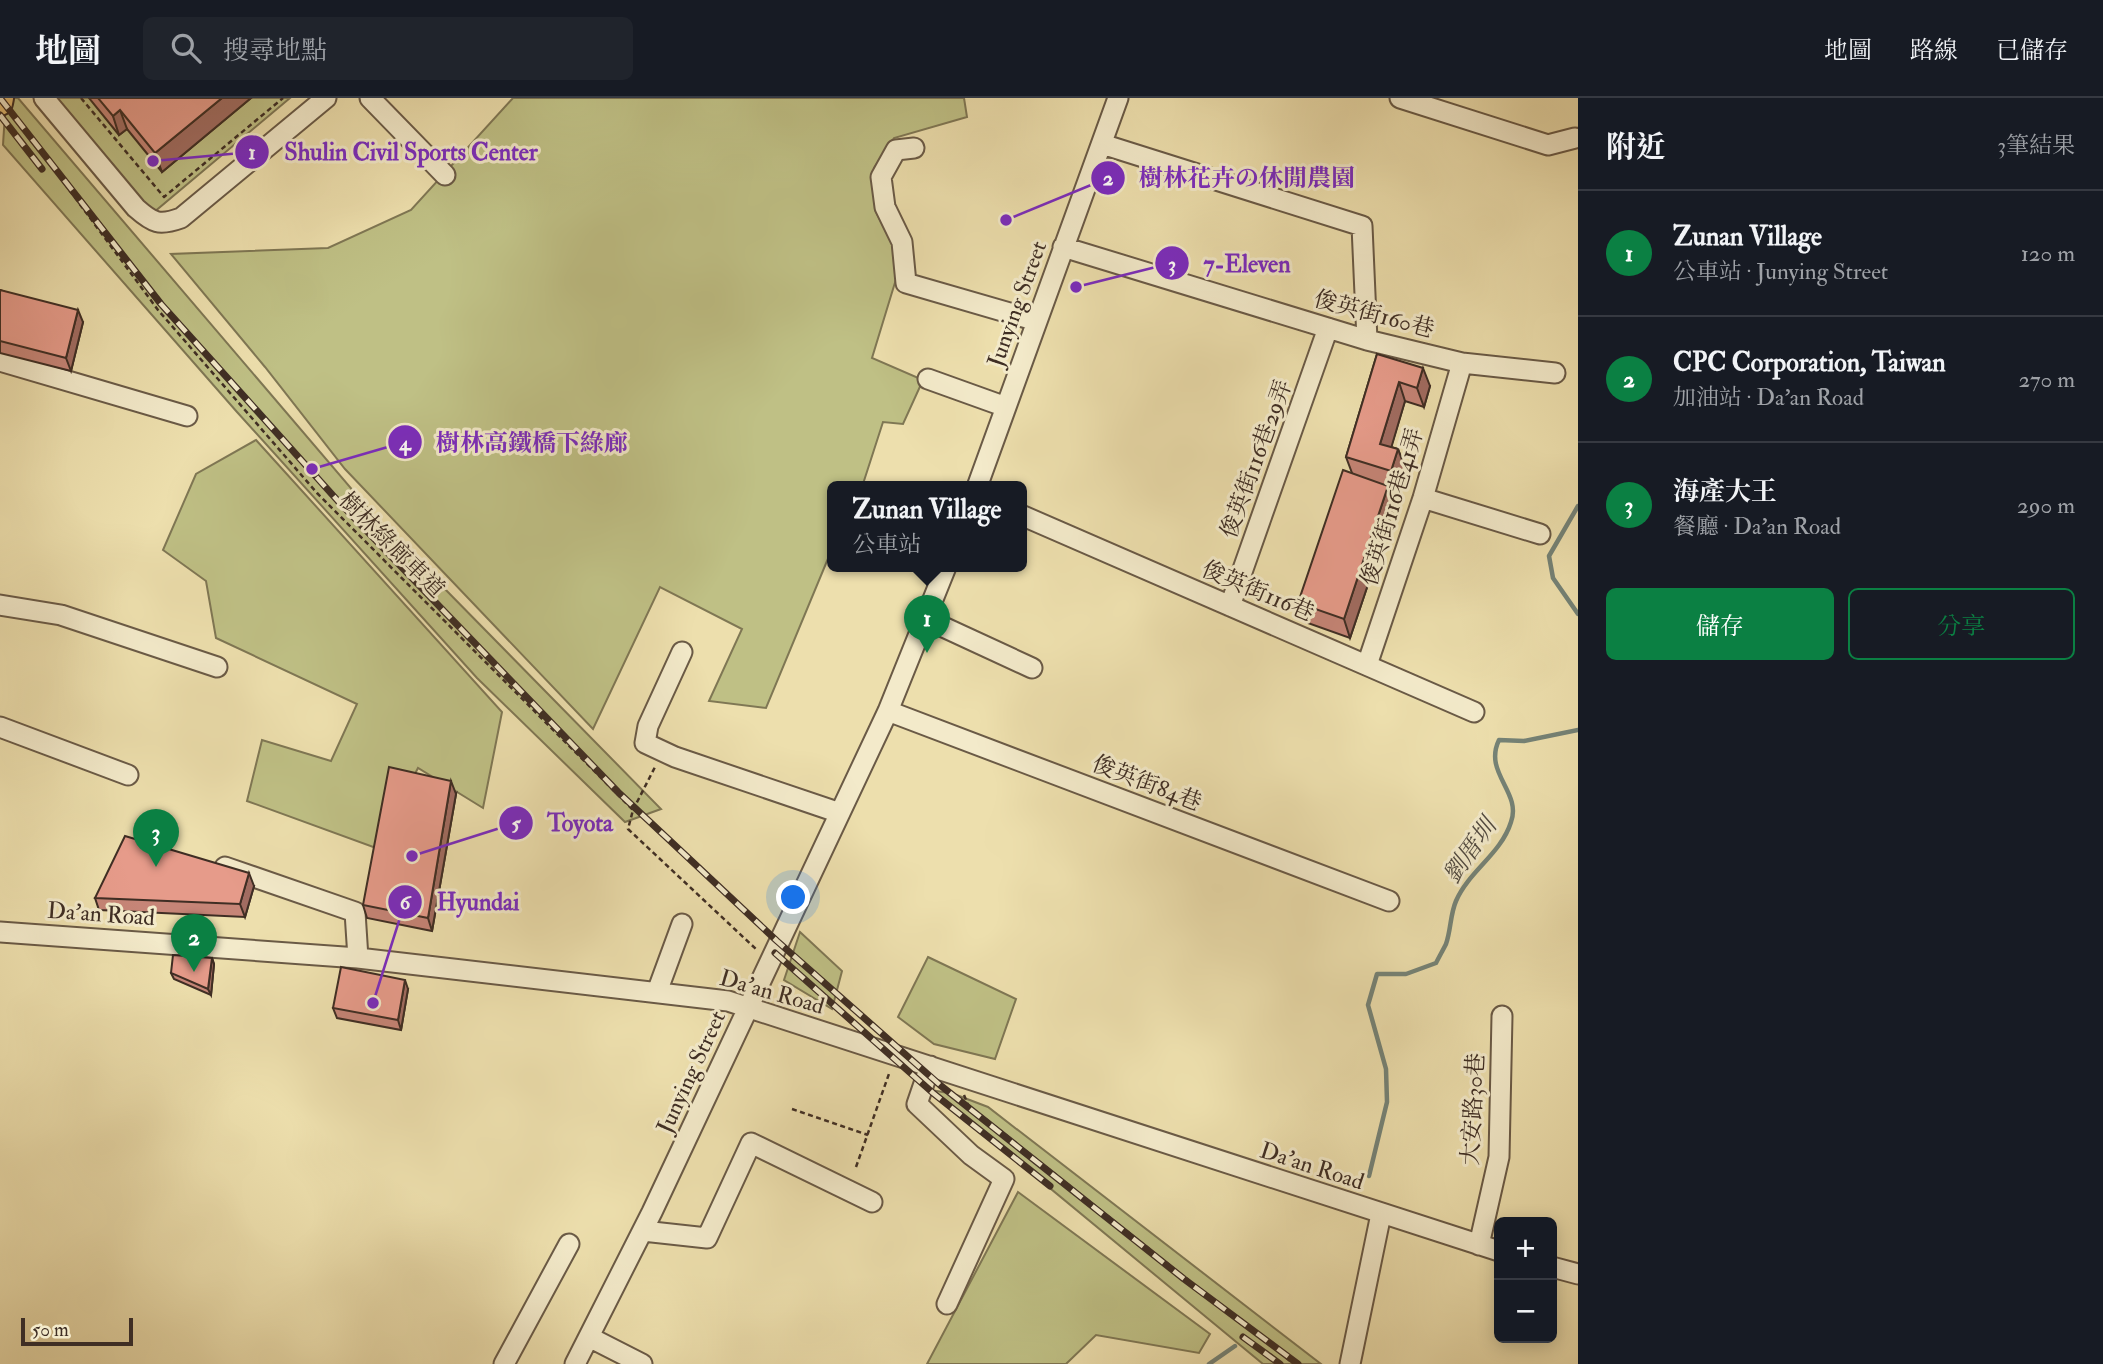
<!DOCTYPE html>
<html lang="zh-TW">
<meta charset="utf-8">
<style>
body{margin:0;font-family:"IM FELL Double Pica","Noto Serif TC","Noto Serif JP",serif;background:#20242c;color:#f1f3f6}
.controls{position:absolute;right:21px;bottom:21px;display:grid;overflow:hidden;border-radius:10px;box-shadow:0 4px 18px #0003}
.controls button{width:63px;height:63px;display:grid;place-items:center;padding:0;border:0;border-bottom:2px solid #363941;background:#171b24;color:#f1f3f6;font:35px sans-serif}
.scale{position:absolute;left:21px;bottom:18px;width:112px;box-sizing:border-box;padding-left:7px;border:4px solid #3f2e24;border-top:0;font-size:19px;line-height:24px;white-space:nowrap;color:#3f2e24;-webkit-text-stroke:5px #f3eaca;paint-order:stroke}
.you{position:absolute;left:794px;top:800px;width:24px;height:24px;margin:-18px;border:5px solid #fff;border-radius:50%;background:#1a73e8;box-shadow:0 0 0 10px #1a73e833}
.badge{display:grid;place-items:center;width:46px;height:46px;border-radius:50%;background:#0b8043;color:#fff;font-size:23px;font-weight:700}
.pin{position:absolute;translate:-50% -58px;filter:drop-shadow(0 2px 4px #0008)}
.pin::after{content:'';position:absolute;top:37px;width:24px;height:21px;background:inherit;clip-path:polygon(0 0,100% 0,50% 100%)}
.popup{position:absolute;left:827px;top:383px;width:200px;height:91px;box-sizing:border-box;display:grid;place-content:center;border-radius:10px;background:#171b24;filter:drop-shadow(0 2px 5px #0005);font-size:23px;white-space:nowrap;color:#9ea1a6}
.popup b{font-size:26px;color:#f1f3f6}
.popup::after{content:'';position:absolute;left:50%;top:100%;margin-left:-14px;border:14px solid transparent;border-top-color:#171b24}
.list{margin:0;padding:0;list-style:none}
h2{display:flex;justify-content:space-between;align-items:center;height:91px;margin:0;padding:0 28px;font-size:30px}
h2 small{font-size:23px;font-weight:400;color:#9ea1a6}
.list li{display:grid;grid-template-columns:46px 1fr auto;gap:21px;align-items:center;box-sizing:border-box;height:126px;padding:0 28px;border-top:2px solid #363941}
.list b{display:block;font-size:26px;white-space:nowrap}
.list p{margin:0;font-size:23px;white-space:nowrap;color:#9ea1a6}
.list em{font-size:23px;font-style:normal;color:#9ea1a6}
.actions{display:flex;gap:14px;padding:21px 28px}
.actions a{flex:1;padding:16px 0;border:2px solid #0b8043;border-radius:10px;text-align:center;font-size:24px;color:#0b8043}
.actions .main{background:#0b8043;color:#fff}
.icon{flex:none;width:38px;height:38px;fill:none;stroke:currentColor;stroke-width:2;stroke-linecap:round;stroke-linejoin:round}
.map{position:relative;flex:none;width:1578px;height:1266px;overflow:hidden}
header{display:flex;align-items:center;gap:42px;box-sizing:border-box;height:98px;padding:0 35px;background:#171b24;border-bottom:2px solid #363941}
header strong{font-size:33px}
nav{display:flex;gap:38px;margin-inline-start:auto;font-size:24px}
.search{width:490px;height:63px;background:#20242c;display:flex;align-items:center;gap:18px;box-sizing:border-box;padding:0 24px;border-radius:10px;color:#9ea1a6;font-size:26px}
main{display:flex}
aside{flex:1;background:#171b24}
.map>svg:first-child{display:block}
.green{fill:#bfc085;stroke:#7f7754;stroke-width:2}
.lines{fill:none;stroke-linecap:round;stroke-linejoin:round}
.stream{stroke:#758377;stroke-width:4.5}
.minor-casing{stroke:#6a5a46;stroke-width:23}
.major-casing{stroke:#3f2e24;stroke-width:28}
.path{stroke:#3f2e24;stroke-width:2.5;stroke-dasharray:5 3.5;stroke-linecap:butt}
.minor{stroke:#f3eaca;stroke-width:19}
.major{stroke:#e6c076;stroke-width:24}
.rail-casing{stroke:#3f2e24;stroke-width:7}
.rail{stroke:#f3eaca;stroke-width:4.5;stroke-dasharray:13;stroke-linecap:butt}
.wall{fill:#c68577;stroke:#3f2e24;stroke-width:2}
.shaded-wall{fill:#a16c61;stroke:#3f2e24;stroke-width:2}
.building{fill:#e69b8a;stroke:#3f2e24;stroke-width:2}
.labels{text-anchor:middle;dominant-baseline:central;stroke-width:6;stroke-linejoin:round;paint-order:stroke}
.street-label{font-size:23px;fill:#3f2e24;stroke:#f3eaca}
.water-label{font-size:24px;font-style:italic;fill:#514a40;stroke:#f3eaca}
.leader{fill:none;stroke:#7b2cbf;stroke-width:2.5}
.callout-dot{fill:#7b2cbf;stroke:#f3eaca;stroke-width:2.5}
.mark-label{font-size:21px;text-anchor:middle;font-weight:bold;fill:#fff}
.callout-label{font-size:24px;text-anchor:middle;font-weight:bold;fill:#7b2cbf;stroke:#f3eaca;stroke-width:6;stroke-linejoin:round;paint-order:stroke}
</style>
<header>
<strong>地圖</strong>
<div class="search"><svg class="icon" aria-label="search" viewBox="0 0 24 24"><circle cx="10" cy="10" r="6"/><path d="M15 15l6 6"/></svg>搜尋地點</div>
<nav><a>地圖</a><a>路線</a><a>已儲存</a></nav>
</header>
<main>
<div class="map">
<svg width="1578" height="1266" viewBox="0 0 1578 1266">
<rect width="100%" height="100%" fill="#eddfad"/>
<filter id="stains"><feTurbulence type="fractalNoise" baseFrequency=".00286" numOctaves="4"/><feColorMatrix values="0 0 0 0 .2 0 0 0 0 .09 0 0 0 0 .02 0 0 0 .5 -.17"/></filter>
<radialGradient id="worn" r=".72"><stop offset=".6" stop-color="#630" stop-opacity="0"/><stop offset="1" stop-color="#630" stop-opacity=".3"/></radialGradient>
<path class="green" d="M6,0H18L384,429L661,711L625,724L477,580L237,314L3,47Z
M40,0H290L141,125Z
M513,0H964L967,19L894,40L874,70L875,112L893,147L897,178L872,260L923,282L903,326L883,324L862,389H832V451L766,610L709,603L742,531L660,489L593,631L345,371L265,269L171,156L328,150L411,112Z
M256,342L502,614L483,710L418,670L376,750L247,703L262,642L331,663L357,606L216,540L206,483L163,452L196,376Z
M800,834L842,873L832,911L784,882Z
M928,859L1016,901L995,961L934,946L898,919Z
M931,992L954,996L988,1009L1321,1266H1263Z
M1018,1094L1210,1236L1199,1255L1096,1237L1066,1266H927Z"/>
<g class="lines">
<path class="stream" d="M1578,408L1549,458L1553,480L1578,516
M1369,1078L1387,1004L1386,971L1368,907L1377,876H1406L1436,865C1439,859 1443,852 1446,846C1451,832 1450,817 1456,803C1469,773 1501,756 1511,724C1522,694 1483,675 1499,642L1524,643L1578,632
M1209,1266L1235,1248"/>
<defs>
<path id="minor" d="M44,0L136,110C153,125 159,128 181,120L326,0
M370,0L445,77
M1400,0L1548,47L1575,40
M1102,46L1362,128L1367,242
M914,50L896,52L881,79L885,109L902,144L906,185L1037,223
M1063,149L1367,242L1462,265L1555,275
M0,263L187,318
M928,281L1006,309
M977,389L1118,0
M1423,400L1540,436
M1021,417L1474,614
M0,507L61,517L217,569
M1230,508L1328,230
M926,521L1032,570
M682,554L648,628L645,645L675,659L840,715
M1367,567L1423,400L1462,265
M888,613L1389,803
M0,629L128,677
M225,769L355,814L358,860
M0,834L358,860L728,903L1499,1153
M657,894L682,826
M930,968L917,1006L971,1057L1004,1081L947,1206
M643,1133L707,1140L751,1045L872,1104
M1479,1147L1499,1059L1502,918
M1552,1169L1578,1176
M589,1239L642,1266
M504,1266L569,1146
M575,1266L652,1114L888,613L946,469
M1350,1266L1381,1116"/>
<path id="major" d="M0,5L1,0"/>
</defs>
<use href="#minor" class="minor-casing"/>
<use href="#major" class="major-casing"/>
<path class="path" d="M81,0L164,99L283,0
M14,17L158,212L317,395L633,712L628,731L757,852
M633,712L655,669
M964,997L968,1007L1294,1266
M792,1011L868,1037
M856,1069L890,973"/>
<use href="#minor" class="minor"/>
<use href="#major" class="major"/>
<defs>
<path id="rail" d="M0,0L161,206L338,403L618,694L777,843L940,987L1184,1181L1298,1266
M0,17L42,71
M775,855L933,995L1050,1088
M1243,1239L1280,1266"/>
</defs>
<use href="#rail" class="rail-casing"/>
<use href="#rail" class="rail"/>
</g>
<path class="wall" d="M89,0H251L162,74L127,31L119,37Z
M0,192L83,224L71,273L0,255Z
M1377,256L1430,288L1424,309L1405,303L1391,349L1398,351L1405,370L1398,392L1389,389L1395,406L1350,540L1305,524L1298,505L1352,375L1346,359Z
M456,696L432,833L367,820L363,807Z
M254,788L245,819L99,812L95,800Z
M212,860L214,866L211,897L174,881L171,875Z
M408,891L401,932L337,920L333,910Z"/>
<path class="shaded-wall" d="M222,0H251L162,74L155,55Z
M120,12L127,31L119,37L113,18Z
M78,212L83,224L71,273L66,260Z
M1423,270L1430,288L1424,309L1417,290Z
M1399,284L1405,303L1387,364L1380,346Z
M1398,351L1405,370L1398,392L1391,373Z
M1388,388L1395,406L1350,540L1344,521Z
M451,683L456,696L432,833L428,820Z
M249,775L254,788L245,819L240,806Z
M212,860L214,866L211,897L208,891Z
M405,882L408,891L401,932L398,922Z"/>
<path class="building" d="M98,0H222L155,55L120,12L113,18Z
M0,192L78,212L66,260L0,243Z
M1377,256L1423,270L1417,290L1399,284L1380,346L1398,351L1391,373L1346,359Z
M1343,372L1388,388L1344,521L1298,505Z
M389,669L451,683L428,820L363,807Z
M125,738L249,775L240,806L95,800Z
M173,857L212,860L208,891L171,875Z
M341,869L405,882L398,922L333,910Z"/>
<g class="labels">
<g class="street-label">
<text transform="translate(1017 206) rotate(-70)">Junying Street</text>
<text transform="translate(1374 216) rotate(15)">俊英街160巷</text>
<text transform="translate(1256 361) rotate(-70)">俊英街116巷29弄</text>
<text transform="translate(1392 409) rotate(-73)">俊英街116巷41弄</text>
<text transform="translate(392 447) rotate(45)">樹林綠廊車道</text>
<text transform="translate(1258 493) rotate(23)">俊英街116巷</text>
<text transform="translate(1147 685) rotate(21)">俊英街84巷</text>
<text transform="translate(101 816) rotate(4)">Da'an Road</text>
<text transform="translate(772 894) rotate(16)">Da'an Road</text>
<text transform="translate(691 974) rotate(-65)">Junying Street</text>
<text transform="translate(1473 1011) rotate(-87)">大安路30巷</text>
<text transform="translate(1312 1068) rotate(18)">Da'an Road</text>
</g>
<g class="water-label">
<text transform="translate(1470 753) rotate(-55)">劉厝圳</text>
</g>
</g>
<path class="leader" d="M153 63L252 54M1006 122L1108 80M1076 189L1172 165M312 371L405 344M412 758L516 725M373 905L405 804"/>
<g class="callout-dot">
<circle cx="153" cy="63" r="7"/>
<circle cx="1006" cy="122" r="7"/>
<circle cx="1076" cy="189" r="7"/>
<circle cx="312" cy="371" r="7"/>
<circle cx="412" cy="758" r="7"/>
<circle cx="373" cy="905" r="7"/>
<circle cx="252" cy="54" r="18"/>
<circle cx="1108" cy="80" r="18"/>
<circle cx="1172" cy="165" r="18"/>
<circle cx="405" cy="344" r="18"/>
<circle cx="516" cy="725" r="18"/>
<circle cx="405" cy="804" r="18"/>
</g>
<g class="mark-label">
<text x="252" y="61">1</text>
<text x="1108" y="87">2</text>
<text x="1172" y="173">3</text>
<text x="405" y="352">4</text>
<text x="516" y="732">5</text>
<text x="405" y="811">6</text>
</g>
<g class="callout-label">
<text x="411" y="62">Shulin Civil Sports Center</text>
<text x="1247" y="88">樹林花卉の休閒農園</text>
<text x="1247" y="174">7-Eleven</text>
<text x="532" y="353">樹林高鐵橋下綠廊</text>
<text x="580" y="733">Toyota</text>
<text x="478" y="812">Hyundai</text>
</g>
<rect width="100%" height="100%" filter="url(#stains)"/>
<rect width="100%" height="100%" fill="url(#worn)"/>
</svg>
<div class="controls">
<button>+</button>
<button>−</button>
</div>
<div class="scale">50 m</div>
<div class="you"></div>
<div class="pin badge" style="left:927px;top:555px">1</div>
<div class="popup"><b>Zunan Village</b>公車站</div>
<div class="pin badge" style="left:194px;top:874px">2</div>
<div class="pin badge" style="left:156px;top:769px">3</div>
</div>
<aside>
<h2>附近<small>3筆結果</small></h2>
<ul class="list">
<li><span class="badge">1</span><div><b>Zunan Village</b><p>公車站 · Junying Street</p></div><em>120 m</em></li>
<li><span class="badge">2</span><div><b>CPC Corporation, Taiwan</b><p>加油站 · Da'an Road</p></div><em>270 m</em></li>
<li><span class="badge">3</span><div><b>海產大王</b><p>餐廳 · Da'an Road</p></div><em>290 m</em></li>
</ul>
<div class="actions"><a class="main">儲存</a><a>分享</a></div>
</aside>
</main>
